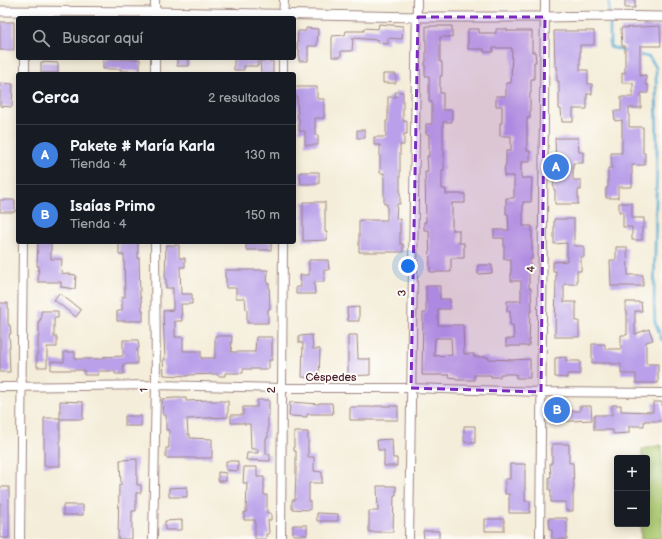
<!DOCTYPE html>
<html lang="es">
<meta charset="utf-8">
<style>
body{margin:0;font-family:"Balsamiq Sans",sans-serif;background:#242831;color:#f1f3f6}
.controls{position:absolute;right:12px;bottom:12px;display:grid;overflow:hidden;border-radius:4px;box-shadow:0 2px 10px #0003}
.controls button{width:36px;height:36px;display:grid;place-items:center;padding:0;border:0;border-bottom:1px solid #363941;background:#171b24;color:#f1f3f6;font:20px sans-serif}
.you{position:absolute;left:408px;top:266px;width:14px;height:14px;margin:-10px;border:3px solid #fff;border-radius:50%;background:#1a73e8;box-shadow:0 0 0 6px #1a73e833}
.badge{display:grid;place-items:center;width:26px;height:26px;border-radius:50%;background:#1f6fb2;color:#fff;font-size:13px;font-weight:700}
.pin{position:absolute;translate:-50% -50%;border:2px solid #fff;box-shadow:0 1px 4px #0006}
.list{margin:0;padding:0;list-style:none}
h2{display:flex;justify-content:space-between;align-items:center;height:52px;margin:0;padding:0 16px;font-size:17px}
h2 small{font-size:13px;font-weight:400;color:#9ea1a6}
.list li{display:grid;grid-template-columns:26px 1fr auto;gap:12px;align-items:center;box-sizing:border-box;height:60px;padding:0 16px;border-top:1px solid #363941}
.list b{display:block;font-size:15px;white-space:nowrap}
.list p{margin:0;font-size:13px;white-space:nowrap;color:#9ea1a6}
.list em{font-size:13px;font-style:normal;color:#9ea1a6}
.icon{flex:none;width:22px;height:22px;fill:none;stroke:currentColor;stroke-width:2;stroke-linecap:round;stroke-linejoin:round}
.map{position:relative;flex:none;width:662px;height:539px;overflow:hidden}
.search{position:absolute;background:#171b24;box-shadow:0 2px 10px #0003;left:16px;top:16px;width:280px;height:44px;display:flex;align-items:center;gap:10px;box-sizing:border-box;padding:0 14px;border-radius:4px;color:#9ea1a6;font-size:15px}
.panel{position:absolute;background:#171b24;box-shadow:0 2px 10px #0003;left:16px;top:72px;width:280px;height:172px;border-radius:4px}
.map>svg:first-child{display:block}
.green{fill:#abc971;stroke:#7a744e}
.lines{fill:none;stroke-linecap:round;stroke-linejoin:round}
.stream{stroke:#59add5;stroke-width:2.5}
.building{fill:#baa0ea;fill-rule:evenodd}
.minor-casing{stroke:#9f8682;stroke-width:10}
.tertiary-casing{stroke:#9f8682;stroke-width:11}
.minor{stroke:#fff;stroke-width:8}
.tertiary{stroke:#fff;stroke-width:9}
.marked{fill:#7b2cbf;fill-opacity:0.2;stroke:#7b2cbf;stroke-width:3;stroke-dasharray:8 5;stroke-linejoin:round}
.labels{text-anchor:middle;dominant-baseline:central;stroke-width:4;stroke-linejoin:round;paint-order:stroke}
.street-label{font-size:11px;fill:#4a1f2b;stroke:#fdfcf7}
</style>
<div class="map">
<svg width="662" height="539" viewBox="0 0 662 539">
<rect width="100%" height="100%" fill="#fdfcf7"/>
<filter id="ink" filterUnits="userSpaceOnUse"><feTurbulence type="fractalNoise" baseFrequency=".025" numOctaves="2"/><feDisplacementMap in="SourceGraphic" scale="8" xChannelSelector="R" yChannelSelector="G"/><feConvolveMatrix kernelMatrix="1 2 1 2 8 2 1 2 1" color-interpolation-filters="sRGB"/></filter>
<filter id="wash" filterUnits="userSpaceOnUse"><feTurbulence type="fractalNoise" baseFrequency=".012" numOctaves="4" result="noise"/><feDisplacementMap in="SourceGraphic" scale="16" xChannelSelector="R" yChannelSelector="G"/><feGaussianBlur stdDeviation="0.9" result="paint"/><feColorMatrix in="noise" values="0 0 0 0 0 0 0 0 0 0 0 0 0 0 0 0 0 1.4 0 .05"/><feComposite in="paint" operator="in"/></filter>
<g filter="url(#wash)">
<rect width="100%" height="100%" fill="#f4edd9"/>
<path class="green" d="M662,445V539H641V524H647V458H642V449Z"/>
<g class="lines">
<path class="stream" d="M609,0V13
M610,18V47L627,52
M638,55L649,57L656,67L657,150L654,302L655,322L662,340"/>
</g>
<g id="blocks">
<path class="building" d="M625,0H635V8H625Z
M0,22H14V50H0Z
M379,24L403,26L402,39L388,38V44L378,43V40L353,38L352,51H341V57H332V36L345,35L346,31H364V28L378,29Z
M426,26H452V37H440V62H442V76H440V93H443V110H452V122H443V150H444V170H442V189H446V194H465V203H452V230H459V243H464V258H451V272H430L429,230H424V222H426L425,172H428L427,156H429V134H426V124H432V102H429V76H425V62H426Z
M660,26L661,46H640V76L646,75V85H648V93H641V108H629V127H643V153H645V165H632V187H618V198H606V188H608V168H612L611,153H622V120L615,121L614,111H621V97H633V83H622V73H625V46H622L621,28Z
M306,28L318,29L317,46H308V61H299V49H297L298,31H306Z
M468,29H479V33H496V29H507V31H532V52H535L536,62H534V79H531V93H530V118H527V151H530V162H521V178H532L531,202H523V226H532V259H530V270H529V288H531L532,311H530L529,346H506V339H514L513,325H510V311H507V301H521V281H511V259H504V238H494V230H509L508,214H506V198H514V176H504L505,165H506V151H511V136H500V123H502V106H496V96H506V83H511L512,48H493V52H484V49H468Z
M554,31H594V45H580V70H588V84H592V94H587V109H573V122H562L561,109H559V81H557V66H555Z
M177,58H189V66H177Z
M234,58H258V66H244V70H234Z
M103,59H140V71H121V69H103Z
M260,61H273V74H261Z
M41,62L58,63V73H41Z
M383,74H396V83H383Z
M0,83L13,84L12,107L0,106Z
M294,87H317V99H324V118H315V135H318V145H305V131H299V118H298L297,96H294Z
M395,92H403V121H407V134H404V145H400V204H397L396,219H400V244H403V252H359V220H387V204H384V173H380V145H374V137H386V121H388V97H396Z
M357,130H365V138H357Z
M555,138H578L579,152H583V163H573V180H581V190H578V204H555V190H554L553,167H556Z
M300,172H319V184H301Z
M0,200H15V212H0Z
M303,202H325V232H327V240L303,241Z
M619,203H632V218H644V227H642V240H632V227H623V212H619Z
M554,219H574V246H584V257H581V271H577V284H564V302H576V321H579V337H555L556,271H553V262L567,261V243L554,244Z
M38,242H51V259H62L61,273L76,275L75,289L61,287V282H38L39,266H37Z
M119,242H138V259L139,258L140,297H141L142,310H143V321H117V311H122V297H125L124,255H119Z
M247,242H271V250H246V243Z
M166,245H179V258H185V267H180L181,294H192V304H181L182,321H175V337H183V351H201V358H215V336H232L231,352H255L256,337H272V360H269V369H243V373H225V376H218L217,374L188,375V376L164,375L163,360H165L163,311L173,310V288H166V279H165Z
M616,247H627L628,275H643V286H611L610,260H616Z
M309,260H328L329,270H324V282H314L315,294H296V287H301L300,275H309Z
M478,265H492V273L478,274Z
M225,270H268L267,283H269L270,309H268V323H247V309H246L245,298H236V288H226V278H225Z
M426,286H440V299H450V309H438V325H463L464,354H474V357H488V359L513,360L530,359V378H516V374H500V377H491V375H474V380H456V378L449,377V375H422L423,313H426ZM435,338H451L452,355L434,356Z
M59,293L81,310L76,317L54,300Z
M626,302H641L642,311H635V334L649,329L653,340L646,342V364H658V383H636V374H621V364H610V363H592V344H605V349H621V335H627V311H626Z
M0,303H8V325H10L11,334H9L10,347H9L10,372H0Z
M359,307V321H348L347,308Z
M41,311H58V318H54V337H57V347H47V367H37V353H38V337H39V320H41Z
M312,335L313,349H320L319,378L302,377L303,343H299V336Z
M348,335H357L358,359H370V375L348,376Z
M123,340H138L139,348L137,349V364H123L124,374H115V371H98V375H84V370H51V361L64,362V352H75V359H103V357L123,356Z
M566,357V361H580V374H567V378L555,377V358Z
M175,398H186V401L211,400V401H228V417L187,419L188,435L190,434V438L212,439V458H166V448H169V430H166V415H163L162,399Z
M257,400H269V416H268V438H266V454H270V461L246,460L247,453H258V449H251L250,424H244V423H231V415H243V407H257Z
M60,401L83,402V419H60Z
M290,402L319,404V403H332L333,414H307V417L289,416Z
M653,402H662V421H644V426H629V433L613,434V430H594V415H612V405H621V411L653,412Z
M373,406H398V420H350V407H373Z
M580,406H591L592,420L552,422V411H580Z
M125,416H141V426H125Z
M44,418H60V466H44Z
M464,426H475V443L464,442Z
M294,432H308V457H314V471L322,472V483H309V501H310V510L292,509V500H295L296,471V451H294Z
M392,439L393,458H397V466H384V450H378L377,440Z
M552,444H569V463H573L574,489H573V511H566V502H551V490H549V477H551L550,463H552Z
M137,459V485H141V493H136V511H132V539H118L119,485H121L120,460Z
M226,461H238V471L226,470Z
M510,464H525V501H530V513H509V494H505V479H510Z
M244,467H257V477H264V495H267V513H271V520H268L269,534H266V539H255V520H244V512L246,513L247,483H243Z
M218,472L226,473V481H218Z
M377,486H396V495H394L393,532H369V511H378Z
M0,487H9V538H0Z
M187,487V497H169V488Z
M63,505H83V515H63Z
M317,513L338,514V521H317Z
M549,518H567V539H552V530H550Z
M485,519H504V531H485Z
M182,520V530H165V521Z
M293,525H307V535H293Z
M423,531H439V539H424Z"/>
</g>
</g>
<g filter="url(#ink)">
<use href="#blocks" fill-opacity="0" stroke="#9f8682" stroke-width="1"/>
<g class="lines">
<defs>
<path id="minor" d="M155,18V0
M283,18L284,0
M155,58V74
M25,74V58
M283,74V58
M0,387L156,385L282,388H411L541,392L662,393
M20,539L23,242
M153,539L156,385L155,242
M281,539L283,242
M409,539L417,0
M540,539L545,0"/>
<path id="tertiary" d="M0,11L155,12L418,17H545L603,16L662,17"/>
</defs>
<use href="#minor" class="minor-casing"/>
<use href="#tertiary" class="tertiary-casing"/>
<use href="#minor" class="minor"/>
<use href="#tertiary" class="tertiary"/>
</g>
</g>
<path class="marked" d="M418,17H545L541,392L411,388Z"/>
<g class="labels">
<g class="street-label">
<text transform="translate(531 269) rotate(-89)">4</text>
<text transform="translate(402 293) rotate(-89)">3</text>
<text x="331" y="377">Céspedes</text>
<text transform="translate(144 390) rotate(-89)">1</text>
<text transform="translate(271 390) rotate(-90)">2</text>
</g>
</g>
</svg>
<div class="controls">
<button>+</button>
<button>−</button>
</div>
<div class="you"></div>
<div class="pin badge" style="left:556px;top:167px;background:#3f7fe0">A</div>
<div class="pin badge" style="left:557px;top:410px;background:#3f7fe0">B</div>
<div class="search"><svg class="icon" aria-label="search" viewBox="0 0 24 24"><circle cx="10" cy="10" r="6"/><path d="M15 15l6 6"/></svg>Buscar aquí</div>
<section class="panel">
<h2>Cerca<small>2 resultados</small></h2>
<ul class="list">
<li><span class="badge" style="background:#3f7fe0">A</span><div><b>Pakete # María Karla</b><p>Tienda · 4</p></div><em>130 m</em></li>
<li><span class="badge" style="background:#3f7fe0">B</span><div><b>Isaías Primo</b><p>Tienda · 4</p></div><em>150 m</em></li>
</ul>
</section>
</div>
